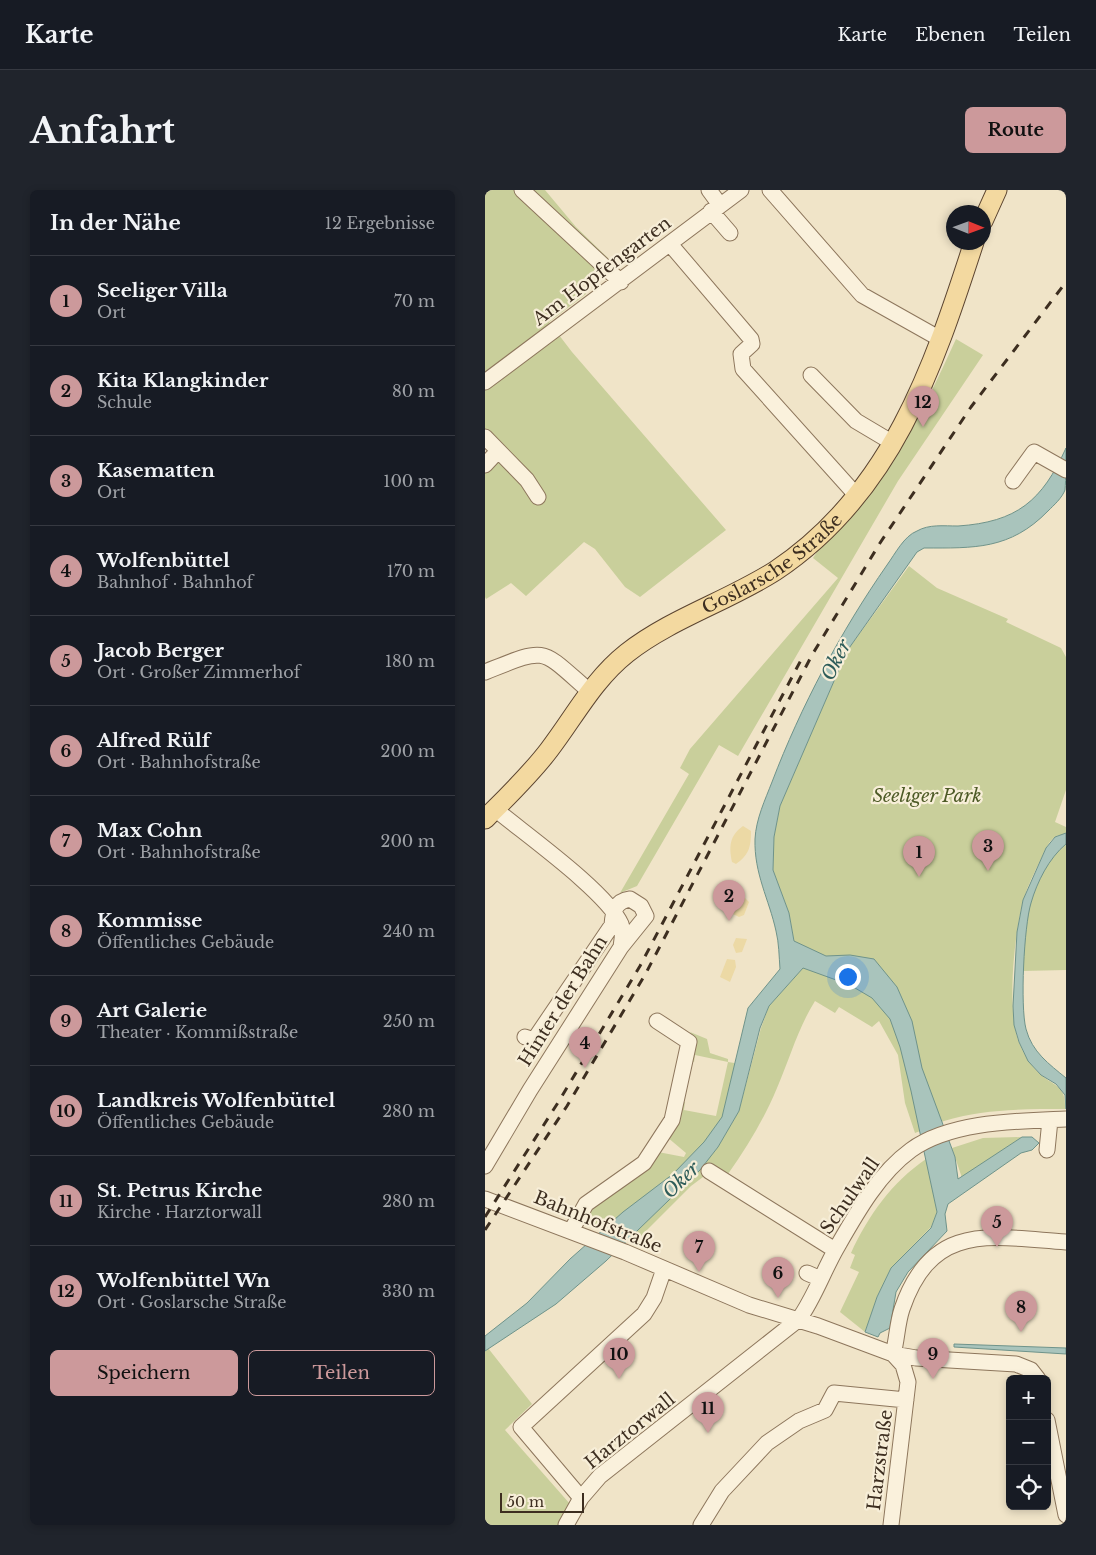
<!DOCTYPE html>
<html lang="de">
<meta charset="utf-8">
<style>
body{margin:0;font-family:"Libre Baskerville",serif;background:#20242c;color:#f1f3f6}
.controls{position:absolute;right:15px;bottom:15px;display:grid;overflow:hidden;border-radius:8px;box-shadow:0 2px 8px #0003}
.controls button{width:45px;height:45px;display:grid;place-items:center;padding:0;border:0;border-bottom:1px solid #363941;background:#171b24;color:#f1f3f6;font:25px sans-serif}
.compass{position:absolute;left:461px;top:15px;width:45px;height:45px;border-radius:50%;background:#171b24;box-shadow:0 2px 8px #0003;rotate:91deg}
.scale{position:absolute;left:15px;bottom:12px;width:84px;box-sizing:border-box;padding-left:5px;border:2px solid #3d2e20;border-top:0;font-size:14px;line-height:18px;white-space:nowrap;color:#3d2e20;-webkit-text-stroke:4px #f7eed8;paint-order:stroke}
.you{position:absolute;left:362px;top:786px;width:18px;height:18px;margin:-12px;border:4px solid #fff;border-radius:50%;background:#1a73e8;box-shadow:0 0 0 8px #1a73e833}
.badge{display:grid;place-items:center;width:32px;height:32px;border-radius:50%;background:#cc999b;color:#111;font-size:16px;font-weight:700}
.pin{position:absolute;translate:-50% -41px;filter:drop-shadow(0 1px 2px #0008)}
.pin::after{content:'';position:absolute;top:26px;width:18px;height:15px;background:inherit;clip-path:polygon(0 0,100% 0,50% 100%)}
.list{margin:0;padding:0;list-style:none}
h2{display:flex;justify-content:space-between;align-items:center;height:65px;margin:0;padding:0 20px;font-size:21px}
h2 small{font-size:16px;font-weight:400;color:#9ea1a6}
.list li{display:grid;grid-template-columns:32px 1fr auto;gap:15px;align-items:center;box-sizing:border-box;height:90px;padding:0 20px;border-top:1px solid #363941}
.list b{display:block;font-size:19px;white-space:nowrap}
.list p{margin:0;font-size:16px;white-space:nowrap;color:#9ea1a6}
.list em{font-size:16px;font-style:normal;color:#9ea1a6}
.actions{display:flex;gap:10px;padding:15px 20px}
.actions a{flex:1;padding:11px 0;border:1px solid #cc999b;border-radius:8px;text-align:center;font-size:18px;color:#cc999b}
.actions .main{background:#cc999b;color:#111}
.icon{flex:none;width:28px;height:28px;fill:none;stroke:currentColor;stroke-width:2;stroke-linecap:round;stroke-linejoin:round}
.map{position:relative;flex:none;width:581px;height:1335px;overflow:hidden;border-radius:8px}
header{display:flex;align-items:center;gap:30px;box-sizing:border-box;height:70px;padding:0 25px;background:#171b24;border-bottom:1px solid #363941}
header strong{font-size:24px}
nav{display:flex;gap:28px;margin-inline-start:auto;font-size:18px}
.intro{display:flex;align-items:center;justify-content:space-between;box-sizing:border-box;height:120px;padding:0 30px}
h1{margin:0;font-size:35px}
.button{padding:12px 22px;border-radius:8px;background:#cc999b;color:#111;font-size:18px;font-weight:700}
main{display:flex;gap:30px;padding:0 30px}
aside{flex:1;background:#171b24;border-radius:8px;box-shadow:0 2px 8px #0003}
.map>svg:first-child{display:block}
.green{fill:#c9cf9b}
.sand{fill:#ecd9a5}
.water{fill:#a9c4bc;stroke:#6f938a}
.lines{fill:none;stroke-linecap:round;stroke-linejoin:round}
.minor-casing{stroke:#8d765c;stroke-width:17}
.major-casing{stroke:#5b4430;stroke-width:21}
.minor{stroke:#faf1dc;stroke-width:15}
.major{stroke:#f3d9a0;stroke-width:19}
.rail{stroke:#3d2e20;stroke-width:3;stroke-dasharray:9 9;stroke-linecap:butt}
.labels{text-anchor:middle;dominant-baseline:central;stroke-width:4.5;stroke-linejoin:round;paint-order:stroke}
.street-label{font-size:18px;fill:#3d2e20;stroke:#f7eed8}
.park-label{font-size:18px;font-style:italic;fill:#4d5a26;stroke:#f7eed8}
.water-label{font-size:19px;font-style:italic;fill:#2f5d5a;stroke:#f7eed8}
</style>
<header>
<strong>Karte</strong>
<nav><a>Karte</a><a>Ebenen</a><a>Teilen</a></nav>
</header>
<div class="intro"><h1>Anfahrt</h1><a class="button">Route</a></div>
<main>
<aside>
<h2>In der Nähe<small>12 Ergebnisse</small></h2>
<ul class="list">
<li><span class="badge">1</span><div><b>Seeliger Villa</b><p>Ort</p></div><em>70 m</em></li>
<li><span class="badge">2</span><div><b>Kita Klangkinder</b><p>Schule</p></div><em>80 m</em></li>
<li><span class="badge">3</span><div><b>Kasematten</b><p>Ort</p></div><em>100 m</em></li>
<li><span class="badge">4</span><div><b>Wolfenbüttel</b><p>Bahnhof · Bahnhof</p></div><em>170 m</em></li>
<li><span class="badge">5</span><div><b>Jacob Berger</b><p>Ort · Großer Zimmerhof</p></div><em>180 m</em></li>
<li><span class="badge">6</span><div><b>Alfred Rülf</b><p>Ort · Bahnhofstraße</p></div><em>200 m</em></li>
<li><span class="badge">7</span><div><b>Max Cohn</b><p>Ort · Bahnhofstraße</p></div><em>200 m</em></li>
<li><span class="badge">8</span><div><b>Kommisse</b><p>Öffentliches Gebäude</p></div><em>240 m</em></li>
<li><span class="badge">9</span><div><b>Art Galerie</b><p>Theater · Kommißstraße</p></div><em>250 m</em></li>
<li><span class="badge">10</span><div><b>Landkreis Wolfenbüttel</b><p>Öffentliches Gebäude</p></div><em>280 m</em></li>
<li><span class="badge">11</span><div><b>St. Petrus Kirche</b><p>Kirche · Harztorwall</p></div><em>280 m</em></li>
<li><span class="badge">12</span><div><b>Wolfenbüttel Wn</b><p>Ort · Goslarsche Straße</p></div><em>330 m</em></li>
</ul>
<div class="actions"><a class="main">Speichern</a><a>Teilen</a></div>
</aside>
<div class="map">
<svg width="581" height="1335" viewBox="0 0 581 1335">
<rect width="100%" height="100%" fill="#f0e4c8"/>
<path class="green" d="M0,0H60L91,37L123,68L94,94L101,104L64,132L87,162L241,340L155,407L140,397L110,359L99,352L41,406L26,393L1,409L0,407V275L13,261L0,245Z
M471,149L498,165L413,291L253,566L234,555L152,696L135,703L204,584L195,578L205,559L353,388L328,368C342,344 367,327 384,305C420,258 446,204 471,149Z
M424,376L452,398L523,429L521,432L576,458L581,467V600L570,632L581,637V643C578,645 573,645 570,647C563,652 559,662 556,669C549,683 542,697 538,711C529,746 522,817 533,850C538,863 546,876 556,885C571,897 581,896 580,919C539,919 498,919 459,931C449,934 440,940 430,943L420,913L413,865L394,831L387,837L354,817L350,823L330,811C313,838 305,868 292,898C279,929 263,956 243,984H222L206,996L152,1050L110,1034L111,1031L104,1028L105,1023L102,1022L173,962L199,967L201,963L182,947L196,911L200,912L199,920L231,926L243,872L210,865L209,872L204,871L209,848L205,842L222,849L225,863L243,869V872L262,875L224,968L233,957L254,921L276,838L284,816L318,778L309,751L304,723L288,680L289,647L295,616L362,461Z
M581,650V780L537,781L540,725L564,667Z
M537,947L477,988L467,958L498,948Z
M441,969L452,1022L446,1037L406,1078L392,1107L380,1142L355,1122L374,1082L365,1078L370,1065L366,1063C383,1026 407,992 441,969Z
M3,1158L47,1214L20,1240L85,1314L75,1335H0V1161Z"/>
<path class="sand" d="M258,636L266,641C266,657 264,665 251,674L247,672C244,657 244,646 258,636Z
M258,706L264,712L259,725L254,727L248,724Z
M251,748L262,749L257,762L251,763L248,755Z
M242,769L250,770L251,777L245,792L235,787Z"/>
<path class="water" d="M581,258C581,270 581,289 580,300C577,308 569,315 563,321C525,360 489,358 439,358L432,362L362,461L295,616L289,647L288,680L304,723L309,751L341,766L365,765L389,769L412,797L427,831L437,878L470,967L473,989L537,947H547L554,953L547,960L536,963L463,1014L460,1024L462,1041L423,1082L411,1102L405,1138L395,1143L393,1147L380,1142L392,1107L406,1078L446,1038L452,1022L426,901L415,857L405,829L387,808L365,795L318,778L284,816L275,838L254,921L233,957L215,980L121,1071L71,1114L0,1161V1146L42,1113L85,1069L138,1022L188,984L219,952L237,927L263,818L295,779C294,766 294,753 291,741C284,709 269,684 270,649C271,629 280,610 287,592C316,516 356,441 402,375C410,364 419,346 432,341C444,334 459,336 473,336C532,332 557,311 581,258Z
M581,643V654C564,668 552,692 546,713C539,736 535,816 541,839C547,862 564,874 581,888V919L580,905L571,894L556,885L543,871L534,852L529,835L528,816L532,742L538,710L561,658L570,647Z
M469,1154L581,1158V1164L469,1157Z"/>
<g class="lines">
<defs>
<path id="minor" d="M37,0L136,92
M224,0L235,15
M285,0L377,105L457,150
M226,21L245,43
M185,54L266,149L267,154L256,164L258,179L372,306
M326,185L371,231L408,253
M0,192L256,0
M0,247L42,290L53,307
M0,275L13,261
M528,291L549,262L581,280
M0,482C63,457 54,457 104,501
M40,847L49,850L127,735C128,722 130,711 145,709L156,716L161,726L136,757
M562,960L565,930
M0,976L45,900L136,757C137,749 139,741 136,734C122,702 40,644 10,619
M224,981L350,1060
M0,1009L140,1062L264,1115L333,1136L408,1164L431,1168L531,1174L546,1180L553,1189
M86,1041L101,1014L159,973L187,930L204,852L172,831
M322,1083L336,1089
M408,1164C412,1150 412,1134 417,1119C447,1031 506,1047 581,1052
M562,1230L581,1325
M96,1308L36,1237L159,1124L169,1108L179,1079
M81,1335L96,1308L115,1286L314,1129C329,1108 338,1082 351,1059C371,1024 393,984 426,960C466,931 534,931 581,929
M216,1335L237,1301L282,1253L314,1231L340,1220L349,1203L421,1210
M406,1335L423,1192L418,1175L408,1164"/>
<g id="major">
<path d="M498,31L512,0"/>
<path id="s1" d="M0,629C22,607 45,585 64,560C90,526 108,490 142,463C185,429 243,411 290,381C406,304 448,179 489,52"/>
</g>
</defs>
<use href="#minor" class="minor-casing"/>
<use href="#major" class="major-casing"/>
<use href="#minor" class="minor"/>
<use href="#major" class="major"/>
<path class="rail" d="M0,1027L74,911L155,776L316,470
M0,1040L82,916L161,783L327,465L395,353L486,217L581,92"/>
</g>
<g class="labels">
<g class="street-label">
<text transform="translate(117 81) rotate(-37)">Am Hopfengarten</text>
<text stroke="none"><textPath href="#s1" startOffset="390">Goslarsche Straße</textPath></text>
<text transform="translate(78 811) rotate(-58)">Hinter der Bahn</text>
<text transform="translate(365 1006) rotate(-55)">Schulwall</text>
<text transform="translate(113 1032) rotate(22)">Bahnhofstraße</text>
<text transform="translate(145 1241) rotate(-39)">Harztorwall</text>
<text transform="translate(395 1270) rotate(-83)">Harzstraße</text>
</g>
<g class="park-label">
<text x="442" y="606">Seeliger Park</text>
</g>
<g class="water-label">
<text transform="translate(351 470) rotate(-63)">Oker</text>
<text transform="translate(196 990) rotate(-44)">Oker</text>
</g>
</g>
</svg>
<div class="controls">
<button>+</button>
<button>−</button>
<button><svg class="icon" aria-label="locate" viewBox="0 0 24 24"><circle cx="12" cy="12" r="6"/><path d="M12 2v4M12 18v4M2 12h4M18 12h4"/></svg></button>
</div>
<svg class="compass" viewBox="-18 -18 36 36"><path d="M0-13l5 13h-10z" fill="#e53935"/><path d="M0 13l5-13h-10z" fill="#9ea1a6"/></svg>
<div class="scale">50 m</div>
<div class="you"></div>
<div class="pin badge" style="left:434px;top:687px">1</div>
<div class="pin badge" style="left:244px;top:731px">2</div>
<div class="pin badge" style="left:503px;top:681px">3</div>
<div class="pin badge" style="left:100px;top:878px">4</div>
<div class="pin badge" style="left:512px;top:1057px">5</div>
<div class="pin badge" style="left:293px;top:1108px">6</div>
<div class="pin badge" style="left:214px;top:1082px">7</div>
<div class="pin badge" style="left:536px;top:1142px">8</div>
<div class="pin badge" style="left:448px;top:1189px">9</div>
<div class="pin badge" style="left:134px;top:1189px">10</div>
<div class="pin badge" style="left:223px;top:1243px">11</div>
<div class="pin badge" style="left:438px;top:237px">12</div>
</div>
</main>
